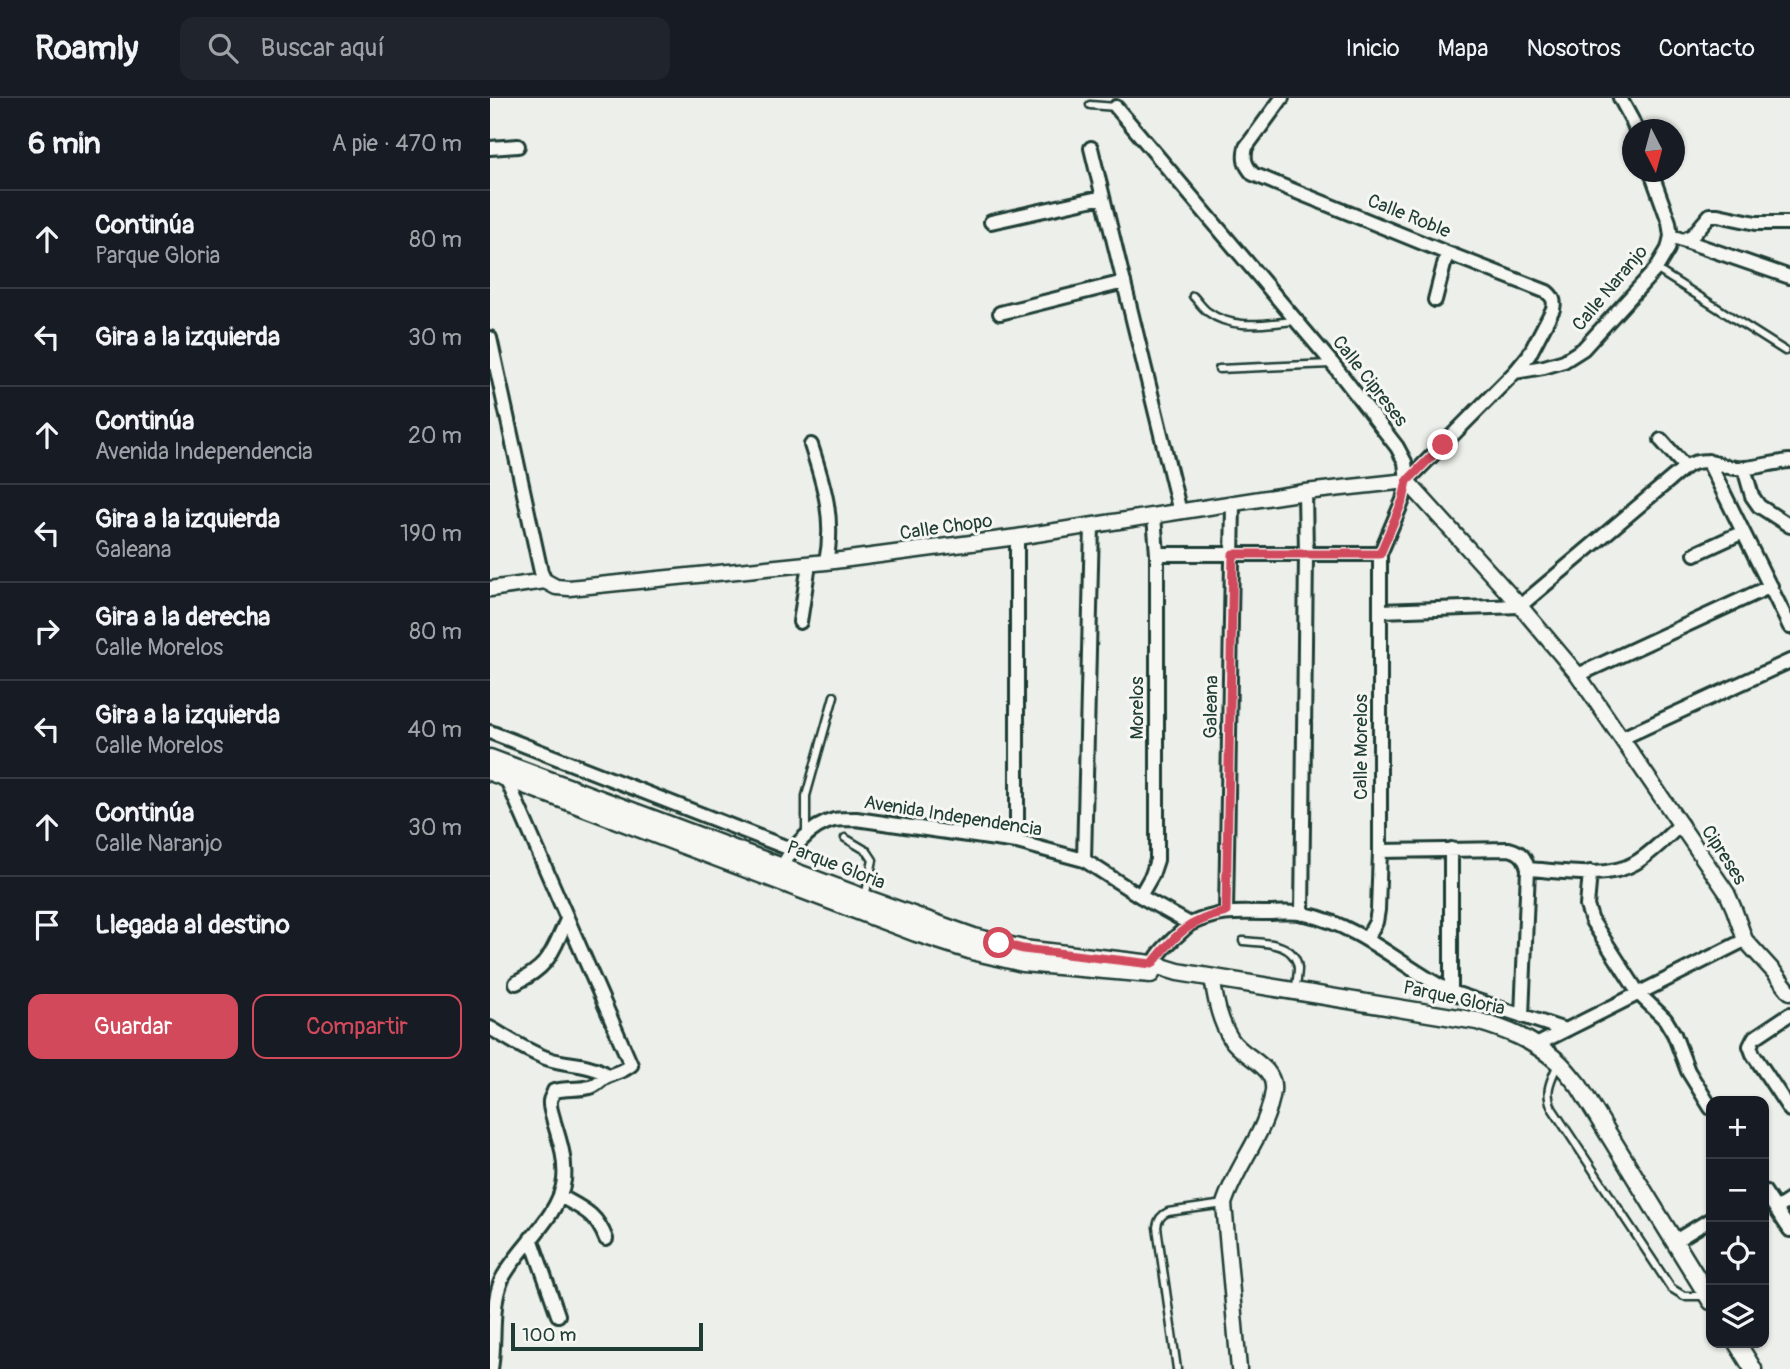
<!DOCTYPE html>
<html lang="es">
<meta charset="utf-8">
<style>
body{margin:0;font-family:Pangolin,sans-serif;background:#20242c;color:#f1f3f6}
.controls{position:absolute;right:21px;bottom:21px;display:grid;overflow:hidden;border-radius:14px;box-shadow:0 2px 5px #0004}
.controls button{width:63px;height:63px;display:grid;place-items:center;padding:0;border:0;border-bottom:2px solid #363941;background:#171b24;color:#f1f3f6;font:35px sans-serif}
.compass{position:absolute;left:1132px;top:21px;width:63px;height:63px;border-radius:50%;background:#171b24;box-shadow:0 2px 5px #0004;rotate:174deg}
.scale{position:absolute;left:21px;bottom:18px;width:192px;box-sizing:border-box;padding-left:7px;border:4px solid #1f3d34;border-top:0;font-size:19px;line-height:24px;white-space:nowrap;color:#1f3d34;-webkit-text-stroke:5px #f6f6f2;paint-order:stroke}
.stop{position:absolute;width:21px;height:21px;margin:-16px;border:5px solid #d1495b;border-radius:50%;background:#fff}
.stop.end{background:#d1495b;border-color:#fff;box-shadow:0 2px 7px #0008}
.list{margin:0;padding:0;list-style:none}
h2{display:flex;justify-content:space-between;align-items:center;height:91px;margin:0;padding:0 28px;font-size:30px}
h2 small{font-size:23px;font-weight:400;color:#9ea1a6}
.list li{display:grid;grid-template-columns:46px 1fr auto;gap:21px;align-items:center;box-sizing:border-box;height:98px;padding:0 28px;border-top:2px solid #363941}
.list b{display:block;font-size:26px;white-space:nowrap}
.list p{margin:0;font-size:23px;white-space:nowrap;color:#9ea1a6}
.list em{font-size:23px;font-style:normal;color:#9ea1a6}
.actions{display:flex;gap:14px;padding:21px 28px}
.actions a{flex:1;padding:16px 0;border:2px solid #d1495b;border-radius:14px;text-align:center;font-size:24px;color:#d1495b}
.actions .main{background:#d1495b;color:#fff}
.icon{flex:none;width:38px;height:38px;fill:none;stroke:currentColor;stroke-width:2;stroke-linecap:round;stroke-linejoin:round}
.map{position:relative;flex:none;width:1300px;height:1271px;overflow:hidden}
header{display:flex;align-items:center;gap:42px;box-sizing:border-box;height:98px;padding:0 35px;background:#171b24;border-bottom:2px solid #363941}
header strong{font-size:33px}
nav{display:flex;gap:38px;margin-inline-start:auto;font-size:24px}
.search{width:490px;height:63px;background:#20242c;display:flex;align-items:center;gap:18px;box-sizing:border-box;padding:0 24px;border-radius:14px;color:#9ea1a6;font-size:26px}
main{display:flex}
aside{flex:1;background:#171b24}
.map>svg:first-child{display:block}
.lines{fill:none;stroke-linecap:round;stroke-linejoin:round}
.service-casing{stroke:#1f3d34;stroke-width:11}
.minor-casing{stroke:#1f3d34;stroke-width:18}
.tertiary-casing{stroke:#1f3d34;stroke-width:19}
.secondary-casing{stroke:#1f3d34;stroke-width:21}
.service{stroke:#f6f6f2;stroke-width:6}
.minor{stroke:#f6f6f2;stroke-width:12}
.tertiary{stroke:#f6f6f2;stroke-width:14}
.secondary{stroke:#f6f6f2;stroke-width:16}
.route{stroke:#d1495b;stroke-width:9}
.labels{text-anchor:middle;dominant-baseline:central;stroke-width:6;stroke-linejoin:round;paint-order:stroke}
.street-label{font-size:19px;fill:#1f3d34;stroke:#f6f6f2}
</style>
<header>
<strong>Roamly</strong>
<div class="search"><svg class="icon" aria-label="search" viewBox="0 0 24 24"><circle cx="10" cy="10" r="6"/><path d="M15 15l6 6"/></svg>Buscar aquí</div>
<nav><a>Inicio</a><a>Mapa</a><a>Nosotros</a><a>Contacto</a></nav>
</header>
<main>
<aside>
<h2>6 min<small>A pie · 470 m</small></h2>
<ul class="list">
<li><svg class="icon" aria-label="ahead" viewBox="0 0 24 24"><path d="M12 20V5M6 11l6-6 6 6"/></svg><div><b>Continúa</b><p>Parque Gloria</p></div><em>80 m</em></li>
<li><svg class="icon" aria-label="left" viewBox="0 0 24 24"><path d="M17 20v-9H6M10 6l-5 5 5 5"/></svg><div><b>Gira a la izquierda</b></div><em>30 m</em></li>
<li><svg class="icon" aria-label="ahead" viewBox="0 0 24 24"><path d="M12 20V5M6 11l6-6 6 6"/></svg><div><b>Continúa</b><p>Avenida Independencia</p></div><em>20 m</em></li>
<li><svg class="icon" aria-label="left" viewBox="0 0 24 24"><path d="M17 20v-9H6M10 6l-5 5 5 5"/></svg><div><b>Gira a la izquierda</b><p>Galeana</p></div><em>190 m</em></li>
<li><svg class="icon" aria-label="right" viewBox="0 0 24 24"><path d="M7 20v-9h11M14 6l5 5-5 5"/></svg><div><b>Gira a la derecha</b><p>Calle Morelos</p></div><em>80 m</em></li>
<li><svg class="icon" aria-label="left" viewBox="0 0 24 24"><path d="M17 20v-9H6M10 6l-5 5 5 5"/></svg><div><b>Gira a la izquierda</b><p>Calle Morelos</p></div><em>40 m</em></li>
<li><svg class="icon" aria-label="ahead" viewBox="0 0 24 24"><path d="M12 20V5M6 11l6-6 6 6"/></svg><div><b>Continúa</b><p>Calle Naranjo</p></div><em>30 m</em></li>
<li><svg class="icon" aria-label="arrive" viewBox="0 0 24 24"><path d="M6 21V4h12l-3 4 3 4H6"/></svg><div><b>Llegada al destino</b></div></li>
</ul>
<div class="actions"><a class="main">Guardar</a><a>Compartir</a></div>
</aside>
<div class="map">
<svg width="1300" height="1271" viewBox="0 0 1300 1271">
<rect width="100%" height="100%" fill="#edefea"/>
<filter id="ink" filterUnits="userSpaceOnUse"><feTurbulence type="fractalNoise" baseFrequency=".0143" numOctaves="2"/><feDisplacementMap in="SourceGraphic" scale="14" xChannelSelector="R" yChannelSelector="G"/><feConvolveMatrix kernelMatrix="1 2 1 2 8 2 1 2 1" color-interpolation-filters="sRGB"/></filter>
<g filter="url(#ink)">
<g class="lines">
<defs>
<path id="service" d="M600,7L626,9
M1166,171L1295,253
M703,198C708,203 712,210 718,214C744,233 776,225 805,223
M729,271L841,266
M316,736V698L344,598
M355,740L377,753L383,762L375,799
M753,843C772,845 805,843 808,870C808,877 806,885 806,892
M1068,966C1061,982 1054,993 1062,1010L1181,1190L1194,1198H1216
M687,1271L667,1129C668,1121 671,1117 678,1114L734,1106"/>
<path id="minor" d="M792,0L756,49C753,61 755,67 763,76L957,155L1057,194C1063,199 1065,203 1063,211L1039,257L1025,274L917,383
M1130,0L1142,22L1146,32
M626,9L842,265L907,349L915,364L917,383L913,402L890,456V753L888,812L886,824L877,840
M0,50L28,48
M601,50L690,414
M501,124L613,99
M1181,138L1300,179
M1194,142L1203,137L1220,117H1228L1266,125H1300
M945,202L957,155
M510,215L634,184
M0,240L51,474L55,483
M1025,274L1054,269L1074,263L1093,251L1166,171L1178,151L1181,138L1179,124L1161,74
M1171,342L1195,369C1220,354 1229,373 1255,370C1270,369 1285,364 1300,363
M321,347C334,387 345,422 336,464
M1218,363L1300,529
M1254,370L1262,398L1269,408L1300,428
M527,439V744
M667,456H890
M1205,456L1253,434
M891,513L1030,508L1195,369
M310,524L319,466
M1088,577L1281,488
M0,634L303,752
M1132,640L1300,563
M961,751V894
M890,753L1019,751C1031,754 1035,759 1038,771C1071,773 1116,782 1145,765C1162,755 1177,739 1191,726
M594,762L602,427
M1100,774L1097,808L1102,823L1149,896L1175,921L1184,936L1198,973L1221,1010
M289,775C299,753 319,728 344,722C351,721 359,721 366,721L527,744L594,762L650,798L700,826C727,814 743,814 773,815C787,815 802,813 815,816C871,828 912,869 961,894L1075,932
M650,798L662,777L667,762V456L664,418
M736,814L743,405
M812,816L816,456L815,394
M661,874C664,855 686,839 700,826
M26,885C61,867 61,855 77,822
M1300,916L1264,940L1260,948L1263,956L1300,1012
M1032,918L1038,771
M0,930C19,941 38,954 59,961C76,967 96,965 112,974L114,980
M1046,947L1255,842
M1274,1093L1300,1132
M70,1098C93,1111 106,1115 116,1141
M1286,1111L1300,1102
M41,1140L68,1217
M1185,1143L1221,1121
M1,1271C6,1242 0,1208 12,1181C29,1148 69,1120 74,1082C76,1062 70,1043 64,1024C63,1018 59,1010 60,1003C60,1000 63,997 64,993C76,990 88,992 100,989C106,988 109,983 114,980C123,975 133,974 141,967L14,675"/>
<path id="tertiary" d="M0,491L55,483L66,489L79,490L336,464L527,439L815,394L917,383L1030,508L1088,577L1237,795L1244,811L1255,842L1285,875L1300,894
M722,880C726,903 729,922 741,941C753,960 786,967 783,993C777,1035 746,1067 734,1106L749,1271"/>
<path id="secondary" d="M0,660L375,800L484,839L533,851L662,866L688,874L987,923C1017,932 1042,941 1067,963C1075,970 1082,980 1089,988L1221,1203
M0,674L426,835L482,853L533,865L661,876
M1247,1245L1263,1271"/>
</defs>
<use href="#service" class="service-casing"/>
<use href="#minor" class="minor-casing"/>
<use href="#tertiary" class="tertiary-casing"/>
<use href="#secondary" class="secondary-casing"/>
<use href="#service" class="service"/>
<use href="#minor" class="minor"/>
<use href="#tertiary" class="tertiary"/>
<use href="#secondary" class="secondary"/>
</g>
</g>
<g class="lines" filter="url(#ink)">
<path class="route" d="M509,845L533,851L662,866C686,836 698,823 736,814L743,456H890L913,402L917,383L953,347"/>
</g>
<g class="labels">
<g class="street-label">
<text transform="translate(919 118) rotate(22)">Calle Roble</text>
<text transform="translate(1120 190) rotate(-50)">Calle Naranjo</text>
<text transform="translate(880 283) rotate(52)">Calle Cipreses</text>
<text transform="translate(456 429) rotate(-8)">Calle Chopo</text>
<text transform="translate(721 609) rotate(-89)">Galeana</text>
<text transform="translate(647 610) rotate(-90)">Morelos</text>
<text transform="translate(871 649) rotate(-90)">Calle Morelos</text>
<text transform="translate(463 718) rotate(9)">Avenida Independencia</text>
<text transform="translate(1234 757) rotate(57)">Cipreses</text>
<text transform="translate(346 767) rotate(21)">Parque Gloria</text>
<text transform="translate(964 900) rotate(12)">Parque Gloria</text>
</g>
</g>
</svg>
<div class="controls">
<button>+</button>
<button>−</button>
<button><svg class="icon" aria-label="locate" viewBox="0 0 24 24"><circle cx="12" cy="12" r="6"/><path d="M12 2v4M12 18v4M2 12h4M18 12h4"/></svg></button>
<button><svg class="icon" aria-label="layers" viewBox="0 0 24 24"><path d="M12 4l9 5-9 5-9-5zM3 14l9 5 9-5"/></svg></button>
</div>
<svg class="compass" viewBox="-18 -18 36 36"><path d="M0-13l5 13h-10z" fill="#e53935"/><path d="M0 13l5-13h-10z" fill="#9ea1a6"/></svg>
<div class="scale">100 m</div>
<div class="stop" style="left:509px;top:845px"></div>
<div class="stop end" style="left:953px;top:347px"></div>
</div>
</main>
